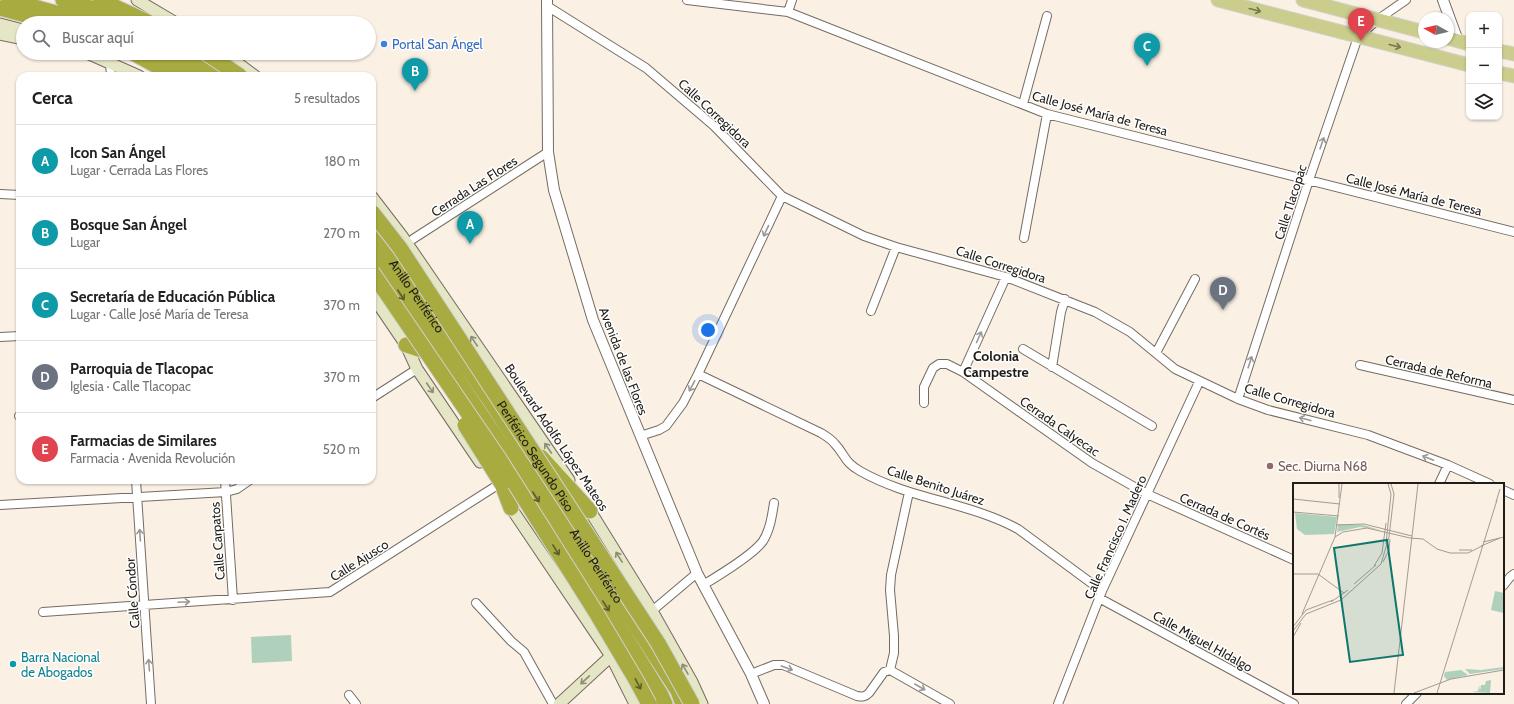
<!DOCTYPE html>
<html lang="es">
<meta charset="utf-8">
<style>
body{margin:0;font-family:Cabin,sans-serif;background:#f2f2f2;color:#202124}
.controls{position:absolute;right:12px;top:12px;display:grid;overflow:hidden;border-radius:8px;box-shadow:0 1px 3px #0004}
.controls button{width:36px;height:36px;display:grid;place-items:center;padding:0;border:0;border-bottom:1px solid #e0e0e0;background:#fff;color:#202124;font:20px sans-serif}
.compass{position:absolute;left:1418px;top:12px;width:36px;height:36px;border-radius:50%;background:#fff;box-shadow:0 1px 3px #0004;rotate:278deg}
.you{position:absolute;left:708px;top:330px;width:14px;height:14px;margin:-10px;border:3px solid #fff;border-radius:50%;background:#1a73e8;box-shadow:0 0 0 6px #1a73e833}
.badge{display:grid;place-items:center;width:26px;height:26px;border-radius:50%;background:#a44300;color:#fff;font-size:13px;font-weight:700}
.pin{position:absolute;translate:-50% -33px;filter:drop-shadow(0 1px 2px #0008)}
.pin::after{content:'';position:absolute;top:21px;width:14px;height:12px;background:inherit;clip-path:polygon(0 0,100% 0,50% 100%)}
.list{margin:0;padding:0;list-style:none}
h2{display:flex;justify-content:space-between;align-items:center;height:52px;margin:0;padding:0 16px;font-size:17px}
h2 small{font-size:13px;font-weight:400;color:#757577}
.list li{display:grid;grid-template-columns:26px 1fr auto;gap:12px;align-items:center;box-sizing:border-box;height:72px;padding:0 16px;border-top:1px solid #e0e0e0}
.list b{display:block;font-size:15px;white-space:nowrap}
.list p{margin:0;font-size:13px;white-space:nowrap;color:#757577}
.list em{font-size:13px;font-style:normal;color:#757577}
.icon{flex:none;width:22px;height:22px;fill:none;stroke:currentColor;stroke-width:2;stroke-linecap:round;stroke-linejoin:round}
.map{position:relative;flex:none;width:1514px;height:704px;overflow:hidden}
.search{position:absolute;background:#fff;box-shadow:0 1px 3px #0004;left:16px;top:16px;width:360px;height:44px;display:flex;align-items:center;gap:10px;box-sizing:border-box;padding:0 14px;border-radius:22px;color:#757577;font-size:15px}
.panel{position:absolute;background:#fff;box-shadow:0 1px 3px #0004;left:16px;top:72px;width:360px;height:412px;border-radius:12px}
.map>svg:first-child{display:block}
.green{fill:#afd0bb}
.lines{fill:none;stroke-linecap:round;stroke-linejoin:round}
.minor-casing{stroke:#756c61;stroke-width:10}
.tertiary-casing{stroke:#756c61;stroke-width:12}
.secondary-casing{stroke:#756c61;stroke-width:13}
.primary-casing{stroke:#d2d2d1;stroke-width:15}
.motorway-casing{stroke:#d2d2d1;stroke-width:17}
.minor{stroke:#fff;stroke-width:8}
.tertiary{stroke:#fff;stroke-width:10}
.secondary{stroke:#e5e6c6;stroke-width:11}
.primary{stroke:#cbcd8c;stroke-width:13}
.motorway{stroke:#a8ab40;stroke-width:15}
.motorway-bridge-casing{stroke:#d2d2d1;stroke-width:17;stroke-linecap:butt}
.motorway-bridge{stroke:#a8ab40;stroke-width:15}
.oneway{stroke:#767552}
.oneway2{stroke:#9b9997}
.oneway3{stroke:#5d5d2a}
.oneway4{stroke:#8c8c78}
.shop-dot{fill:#3f7fe0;stroke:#fff;stroke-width:1.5}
.education-dot{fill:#8d6e63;stroke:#fff;stroke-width:1.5}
.culture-dot{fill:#0f9aa8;stroke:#fff;stroke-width:1.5}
.labels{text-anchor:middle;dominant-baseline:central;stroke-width:3;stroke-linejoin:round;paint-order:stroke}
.shop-label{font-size:13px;fill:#366cbe;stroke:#fff;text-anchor:start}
.street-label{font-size:13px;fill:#201d18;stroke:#fff}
.education-label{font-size:13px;fill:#785e54;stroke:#fff;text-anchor:start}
.culture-label{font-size:13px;fill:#0d838f;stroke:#fff;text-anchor:start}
.neighbourhood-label{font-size:14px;font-weight:bold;fill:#201d18;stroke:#fff}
.inset-road{fill:none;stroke:#a39c92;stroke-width:1}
.view{fill:#0f766e;fill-opacity:0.15;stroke:#0f766e;stroke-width:2}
.inset-edge{fill:none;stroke:#201d18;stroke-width:2}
</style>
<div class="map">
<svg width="1514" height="704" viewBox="0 0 1514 704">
<rect width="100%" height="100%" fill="#faf0e4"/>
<path class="green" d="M291,635L292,661L252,663L251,637Z"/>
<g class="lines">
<defs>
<path id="minor" d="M687,0L788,12L1047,114L1514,232
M547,6L646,68L714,126L782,196L864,236L896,247L1006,277L1095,312L1130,332L1175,369L1238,399L1268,410L1368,435L1448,465L1490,484
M788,12L792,0
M110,63L111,76
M1023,104L1047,16
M0,194L20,195
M1024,238L1047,114
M413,239L548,152
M871,311L896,247
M0,337L20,336
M1023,349L1152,426
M1156,353L1195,279
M1360,365L1514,400
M1052,367L1061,312L1065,299
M963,372L1006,277
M698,374L821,433C826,436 832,440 835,444C846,456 844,462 860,471C909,499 968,502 1018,529L1102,591
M372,398L417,369
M1238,399L1309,180L1358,37L1377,20L1406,0
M924,403V387L933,368L939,364H947L963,372L1092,463L1147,494L1294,560
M19,416H20
M640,436L659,430L666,426L683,403L698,374L782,196
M136,480L151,704
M225,480L233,600
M1439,484L1448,465
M1503,490L1514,495
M0,505L226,492L237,489L250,480
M703,585C718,576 753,555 763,541C770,530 772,516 774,503
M1503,586L1510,577L1514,574
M1099,598L1294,704
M476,603L511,641L524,652L553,704
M652,611L697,573
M43,612L330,592L496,486
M890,670L894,653V636L890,590L891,575L909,492
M751,674L774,665H783L857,696C862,697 865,697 869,693L884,672L890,670L950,704
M349,695L356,704
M1058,704L1102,591L1199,382
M1406,704L1417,693"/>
<path id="tertiary" d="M547,0L548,152L554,190L593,320L697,573L751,674L764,704
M1443,0L1458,41"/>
<path id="secondary" d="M137,0L176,23
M0,24L23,30
M0,34L23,39
M87,53L139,76
M224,53L255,76
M372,197L402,236L569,480
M372,295L406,345L417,369L480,462
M507,502L611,656L635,704
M587,506L652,611L692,682L702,704
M559,704L611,656"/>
<path id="primary" d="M1218,0L1469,65
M1303,0L1424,32
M1448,38L1469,44
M1499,51L1514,54
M1499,73L1514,76"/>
<g id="motorway">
<path d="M9,0L92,23"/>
<path d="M63,0L90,8L124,23"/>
<path d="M100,0L150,23"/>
<path d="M0,8L55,23"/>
<path d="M133,53L175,76"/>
<path d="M160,53L171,58L198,76"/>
<path d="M187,53L222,76"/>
<path id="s1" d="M372,231L491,402L678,691L683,704"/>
<path d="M372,252L532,491L613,617L661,695L665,704"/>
<path d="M406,345L433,354"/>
<path d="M541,457L590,511"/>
<path d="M502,484L511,508"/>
</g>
</defs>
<use href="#minor" class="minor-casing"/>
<use href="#tertiary" class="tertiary-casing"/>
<use href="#secondary" class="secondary-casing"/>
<use href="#primary" class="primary-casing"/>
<use href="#motorway" class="motorway-casing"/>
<use href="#minor" class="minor"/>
<use href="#tertiary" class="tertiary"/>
<use href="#secondary" class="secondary"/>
<use href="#primary" class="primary"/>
<use href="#motorway" class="motorway"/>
<defs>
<g id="motorway-bridge">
<path d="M206,53L240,76"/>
<path id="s2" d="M372,212L400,248L658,643L692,704"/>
<path d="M372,272L500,460L595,611L636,680L649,704"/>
<path d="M465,425L502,484"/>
</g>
</defs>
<use href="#motorway-bridge" class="motorway-bridge-casing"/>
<use href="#motorway-bridge" class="motorway-bridge"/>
</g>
<defs><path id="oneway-shaft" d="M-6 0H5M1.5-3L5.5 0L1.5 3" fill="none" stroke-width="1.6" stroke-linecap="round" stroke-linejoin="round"/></defs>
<g class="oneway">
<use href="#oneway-shaft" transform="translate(1255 10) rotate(15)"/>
<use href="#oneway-shaft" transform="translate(1395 46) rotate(14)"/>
</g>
<g class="oneway2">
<use href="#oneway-shaft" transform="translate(1322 143) rotate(-71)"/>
<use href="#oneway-shaft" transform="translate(766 231) rotate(115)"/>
<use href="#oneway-shaft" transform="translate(979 337) rotate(-66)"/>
<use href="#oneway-shaft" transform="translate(1250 362) rotate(-72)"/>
<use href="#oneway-shaft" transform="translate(692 386) rotate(118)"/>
<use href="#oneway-shaft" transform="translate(1305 419) rotate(-166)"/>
<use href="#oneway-shaft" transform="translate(1428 458) rotate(-159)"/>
<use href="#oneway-shaft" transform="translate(140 535) rotate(-94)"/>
<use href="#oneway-shaft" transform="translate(184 602) rotate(-3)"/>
<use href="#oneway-shaft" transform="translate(149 665) rotate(-94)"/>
<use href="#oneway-shaft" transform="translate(787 668) rotate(20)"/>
<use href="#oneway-shaft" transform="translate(920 687) rotate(30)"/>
</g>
<g class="oneway3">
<use href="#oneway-shaft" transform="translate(401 295) rotate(57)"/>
<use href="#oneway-shaft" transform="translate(536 497) rotate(57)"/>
<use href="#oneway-shaft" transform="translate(556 550) rotate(58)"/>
<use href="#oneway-shaft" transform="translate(606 606) rotate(57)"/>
<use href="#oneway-shaft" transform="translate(638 684) rotate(62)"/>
</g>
<g class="oneway4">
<use href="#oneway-shaft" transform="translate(474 341) rotate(-124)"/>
<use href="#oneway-shaft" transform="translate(430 388) rotate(56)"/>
<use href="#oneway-shaft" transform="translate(548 448) rotate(-124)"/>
<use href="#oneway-shaft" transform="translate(619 557) rotate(-122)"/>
<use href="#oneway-shaft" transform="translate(685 669) rotate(-120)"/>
<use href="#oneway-shaft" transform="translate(585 680) rotate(137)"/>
</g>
<circle class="shop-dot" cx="384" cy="44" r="4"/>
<circle class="education-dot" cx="1270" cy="466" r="4"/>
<circle class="culture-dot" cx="13" cy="664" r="4"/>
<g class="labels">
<g class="shop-label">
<text x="392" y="44">Portal San Ángel</text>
</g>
<g class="street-label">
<text transform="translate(715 113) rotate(43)">Calle Corregidora</text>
<text transform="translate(1100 113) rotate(15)">Calle José María de Teresa</text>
<text transform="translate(474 186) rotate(-33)">Cerrada Las Flores</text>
<text transform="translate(1414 194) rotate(14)">Calle José María de Teresa</text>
<text transform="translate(1290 202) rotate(-72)">Calle Tlacopac</text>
<text transform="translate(1001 264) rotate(18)">Calle Corregidora</text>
<text stroke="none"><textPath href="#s1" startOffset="79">Anillo Periférico</textPath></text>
<text transform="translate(624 361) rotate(69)">Avenida de las Flores</text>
<text transform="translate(1439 371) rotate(13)">Cerrada de Reforma</text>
<text transform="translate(1290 400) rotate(16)">Calle Corregidora</text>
<text transform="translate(1060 426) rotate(35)">Cerrada Calyecac</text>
<text transform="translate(557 437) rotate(56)">Boulevard Adolfo López Mateos</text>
<text stroke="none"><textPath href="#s2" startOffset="294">Periférico Segundo Piso</textPath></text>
<text transform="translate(936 485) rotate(18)">Calle Benito Juárez</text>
<text transform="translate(1225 516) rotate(24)">Cerrada de Cortés</text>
<text transform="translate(1115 537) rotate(-66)">Calle Francisco I. Madero</text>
<text transform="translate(217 541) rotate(-94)">Calle Carpatos</text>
<text transform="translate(359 560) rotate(-32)">Calle Ajusco</text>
<text stroke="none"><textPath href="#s1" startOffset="403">Anillo Periférico</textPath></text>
<text transform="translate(132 593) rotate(-94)">Calle Cóndor</text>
<text transform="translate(1203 641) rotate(29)">Calle Miguel HIdalgo</text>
</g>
<g class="education-label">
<text x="1278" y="466">Sec. Diurna N68</text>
</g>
<g class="culture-label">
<text x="21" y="657">Barra Nacional<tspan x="21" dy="15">de Abogados</tspan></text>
</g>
<g class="neighbourhood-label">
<text x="996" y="356">Colonia<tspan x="996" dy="16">Campestre</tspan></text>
</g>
</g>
<g transform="translate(1293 483)">
<rect width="211" height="211" fill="#faf0e4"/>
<path d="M2,30L44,34L41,51L12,52L4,46ZM45,41L70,42L87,47L67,44L44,49ZM202,108L211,110V130L198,127ZM211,184V186L177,191L172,186L188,187ZM168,187L175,192L154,197L151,193L152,189ZM198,197L197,210L179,209L185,208L186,202L187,208L188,202H192L193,198Z" fill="#afd0bb"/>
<path class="inset-road" d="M46,15V1M0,16L47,21M203,19L207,6M0,29L46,33M44,42L71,41L119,53M42,54L50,49L74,45L117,55L130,56L144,66L157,70H175L189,63M190,59L211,54M93,61L98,11L95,1M188,63L207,55M166,67H179M90,79L96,67L97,56M81,83L89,70L93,40M0,91H25L51,110M61,101L83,82M38,119L55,107M9,131L42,54L49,1M0,144L13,127L40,117M0,148L13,131L48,117L88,81L96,54L101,11L98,1M0,154L8,140M101,210L125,1M121,210L158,196L211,187M144,210L204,17"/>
<path class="view" d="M94,57L110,172L57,179L41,65Z"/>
<rect width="211" height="211" class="inset-edge"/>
</g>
</svg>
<div class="controls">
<button>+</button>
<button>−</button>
<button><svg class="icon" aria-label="layers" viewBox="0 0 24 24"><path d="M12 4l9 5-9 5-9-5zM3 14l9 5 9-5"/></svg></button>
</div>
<svg class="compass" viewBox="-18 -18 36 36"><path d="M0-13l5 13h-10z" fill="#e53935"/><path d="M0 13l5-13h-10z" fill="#757577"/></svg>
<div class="you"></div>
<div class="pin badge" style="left:470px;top:244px;background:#0f9aa8">A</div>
<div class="pin badge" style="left:415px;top:91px;background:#0f9aa8">B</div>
<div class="pin badge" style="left:1147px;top:66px;background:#0f9aa8">C</div>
<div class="pin badge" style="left:1223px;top:310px;background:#6b7280">D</div>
<div class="pin badge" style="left:1361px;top:41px;background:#e0444e">E</div>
<div class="search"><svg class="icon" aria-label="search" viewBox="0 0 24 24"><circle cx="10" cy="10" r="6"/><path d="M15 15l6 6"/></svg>Buscar aquí</div>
<section class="panel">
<h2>Cerca<small>5 resultados</small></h2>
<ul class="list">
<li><span class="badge" style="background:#0f9aa8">A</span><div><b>Icon San Ángel</b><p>Lugar · Cerrada Las Flores</p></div><em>180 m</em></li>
<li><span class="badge" style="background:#0f9aa8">B</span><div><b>Bosque San Ángel</b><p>Lugar</p></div><em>270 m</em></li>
<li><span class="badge" style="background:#0f9aa8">C</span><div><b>Secretaría de Educación Pública</b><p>Lugar · Calle José María de Teresa</p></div><em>370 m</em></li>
<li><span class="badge" style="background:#6b7280">D</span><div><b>Parroquia de Tlacopac</b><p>Iglesia · Calle Tlacopac</p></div><em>370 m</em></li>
<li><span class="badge" style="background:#e0444e">E</span><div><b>Farmacias de Similares</b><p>Farmacia · Avenida Revolución</p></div><em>520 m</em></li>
</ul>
</section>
</div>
